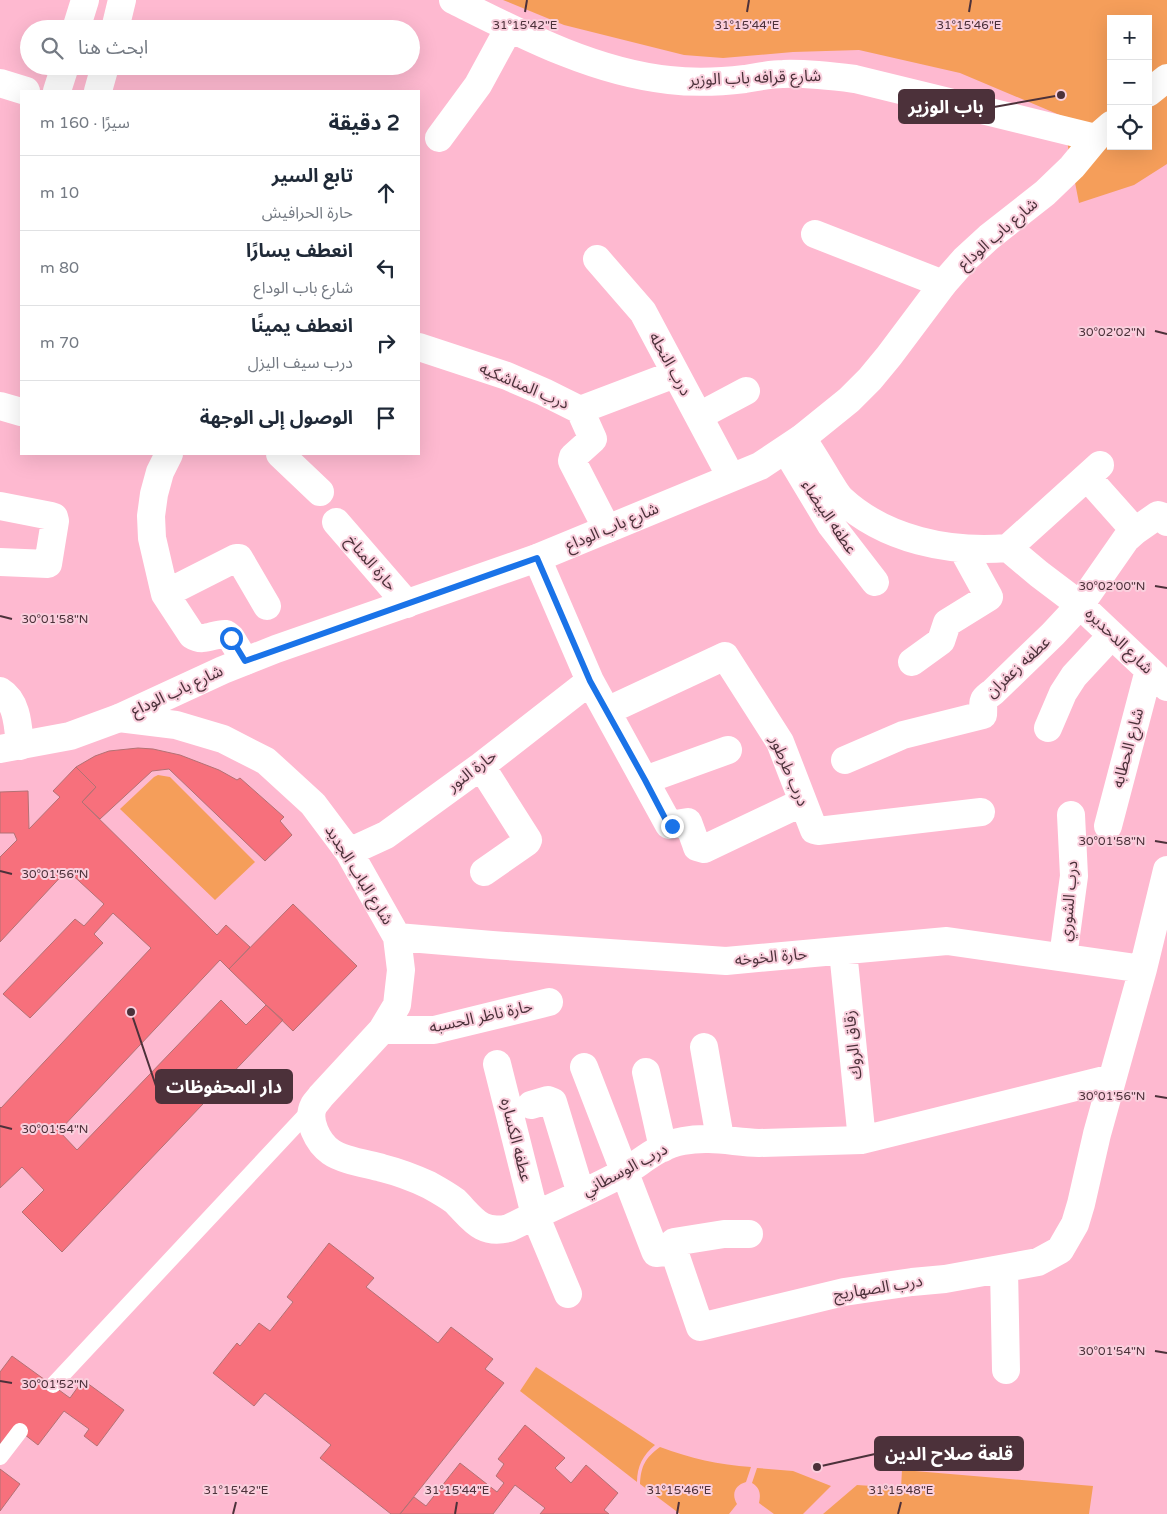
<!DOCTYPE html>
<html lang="ar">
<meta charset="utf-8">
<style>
body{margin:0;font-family:"Varela Round","Noto Sans Arabic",sans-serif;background:#f6f6f7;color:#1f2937;direction:rtl}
.controls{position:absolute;right:15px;top:15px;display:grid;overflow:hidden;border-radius:0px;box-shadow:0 5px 20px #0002}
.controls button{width:45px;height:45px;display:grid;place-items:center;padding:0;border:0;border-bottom:1px solid #e0e1e3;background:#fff;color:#1f2937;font:25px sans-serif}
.stop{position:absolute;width:15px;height:15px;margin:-11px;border:4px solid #1a73e8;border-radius:50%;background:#fff}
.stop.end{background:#1a73e8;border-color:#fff;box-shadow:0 1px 5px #0008}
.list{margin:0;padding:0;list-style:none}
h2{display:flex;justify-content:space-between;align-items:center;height:65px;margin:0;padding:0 20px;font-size:21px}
h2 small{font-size:16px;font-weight:400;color:#747a83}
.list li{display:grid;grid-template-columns:32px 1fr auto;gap:15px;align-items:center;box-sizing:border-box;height:75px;padding:0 20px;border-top:1px solid #e0e1e3}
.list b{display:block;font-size:19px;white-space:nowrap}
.list p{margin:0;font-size:16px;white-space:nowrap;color:#747a83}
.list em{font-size:16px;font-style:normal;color:#747a83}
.icon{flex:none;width:28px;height:28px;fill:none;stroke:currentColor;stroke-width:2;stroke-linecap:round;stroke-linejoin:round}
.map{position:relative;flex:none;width:1167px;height:1514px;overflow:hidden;direction:ltr}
.search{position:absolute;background:#fff;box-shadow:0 5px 20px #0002;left:20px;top:20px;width:400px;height:55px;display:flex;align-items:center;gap:12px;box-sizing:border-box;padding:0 18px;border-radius:28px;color:#747a83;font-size:19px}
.panel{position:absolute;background:#fff;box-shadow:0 5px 20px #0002;left:20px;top:90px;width:400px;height:365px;border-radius:0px;direction:rtl}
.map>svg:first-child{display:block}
.green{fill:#f59e5a;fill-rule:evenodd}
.building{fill:#f7707c;stroke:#b37174}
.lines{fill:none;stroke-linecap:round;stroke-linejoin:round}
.service{stroke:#fff;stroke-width:16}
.minor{stroke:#fff;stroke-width:28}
.tertiary{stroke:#fff;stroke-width:28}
.route{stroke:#1a73e8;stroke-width:6}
.ticks{fill:none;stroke:#4c313a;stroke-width:2}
.labels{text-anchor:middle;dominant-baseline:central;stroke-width:4;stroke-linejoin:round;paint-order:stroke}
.street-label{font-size:16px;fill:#4c313a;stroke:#facfdd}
.ticks-label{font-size:12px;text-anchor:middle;fill:#4c313a;stroke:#facfdd;stroke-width:4;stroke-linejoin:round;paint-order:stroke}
.leader{fill:none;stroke:#4c313a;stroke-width:2}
.callout-dot{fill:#4c313a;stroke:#facfdd;stroke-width:2}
.callout{fill:#4c313a;stroke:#4c313a;stroke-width:2}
.callout-label{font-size:18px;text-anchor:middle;font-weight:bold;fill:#fff}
</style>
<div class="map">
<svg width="1167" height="1514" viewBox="0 0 1167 1514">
<rect width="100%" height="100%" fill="#feb9d0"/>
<path class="green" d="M503,0H1167V164L1134,185L1079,203L1062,116L960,73L859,50L793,52L723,58L684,55L564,25ZM1111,19H1148V146H1111Z
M158,775L170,777L255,862L215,900L120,809L154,777Z
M536,1367L655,1445C643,1455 637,1466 637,1482L520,1391Z
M660,1447C690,1458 719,1465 751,1467L746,1482C735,1485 731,1494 737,1504L729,1514H680L640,1484C641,1466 645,1458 660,1447Z
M757,1468L793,1471L831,1486L803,1514H774L759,1503C761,1494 760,1488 752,1483Z
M902,1470H903L1093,1486L1089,1514H823L857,1485L901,1488Z"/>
<path class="building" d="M138,748L153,749L180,755L219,770L237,780L240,778L284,817L280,821L292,835L265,861L169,769L152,771L100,819L82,802L96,787L76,767L95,756L109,751Z
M76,767L96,787L82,802L217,935L226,925L250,947L229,969L220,960L59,1131L77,1150L221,1000L246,1025L266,1005L283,1020L62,1252L22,1212L44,1190L22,1167L0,1188V1107L1,1108L151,948L113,913L94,934L103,943L30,1018L3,994L75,919L84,926L104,904L67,870L0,942V857L17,840L14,833H0V792L28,791L29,829L60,797L53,791Z
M293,904L357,966L293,1031L229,969Z
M329,1243L374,1278L366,1287L438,1343L451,1327L493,1359L485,1369L504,1383L400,1514H391L320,1458L331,1445L265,1393L254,1406L213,1373L237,1343L240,1346L259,1323L270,1331L293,1302L287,1297Z
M12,1356L70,1398L83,1380L124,1410L97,1446L84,1436L89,1429L64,1411L38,1445L20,1431L0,1451V1372Z
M525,1425L565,1458L555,1468L571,1483L586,1465L618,1493L604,1510L609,1514H540L545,1508L515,1485L493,1514H400L414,1497L426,1506L460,1463L497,1492L504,1483L496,1476L504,1464L498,1459Z
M0,1469L20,1484L0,1511Z"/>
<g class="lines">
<path class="service" d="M53,1385L313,1107
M0,1457L20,1431"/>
<path class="minor" d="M453,0C521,34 593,72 669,80C694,83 720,82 745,79C758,77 770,74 783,74C807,73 831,76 855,79L1096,138
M76,29L85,0
M115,29L122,0
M0,83L26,91
M57,91L65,66
M98,91L105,66
M439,138L478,85L509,28
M815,234L943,284
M597,259L643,312L731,477
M419,347L507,376L544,392L580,410L593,439L573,457L572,461L607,529
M0,406L21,412
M580,410L675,374
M699,416L746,391
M802,438C811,452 820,466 828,480C832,486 836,494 841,499C885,540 950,553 1008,548L1039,574L1080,605L1167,687
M786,450L831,525L875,582
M169,454L160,472L154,494L151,516L152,538L165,594L192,635C204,643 214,633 226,634L231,638L245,661
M280,454L320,492
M1087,477L1135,531
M0,506L51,516L54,517L55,521L48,564L0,562
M336,522L407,604
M1008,548L1100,465
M537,558L590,681L669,825L688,822L696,844L697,847L704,849L803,802
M165,594L236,558H239L267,606
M912,662L941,641L947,623L989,597L962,548
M0,691C18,702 18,727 20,746
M607,711L725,656L780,742L814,830L818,831L981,812
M119,718L176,725L223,739L266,761L313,804L349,852L397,937L401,970L397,1005L382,1030L321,1096C319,1099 316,1102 314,1105C306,1120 318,1143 331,1152C342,1160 368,1164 382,1168C398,1172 414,1178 429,1185C438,1190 447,1195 455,1201C473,1219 481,1235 509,1228C547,1209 586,1193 623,1173C643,1161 659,1145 683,1141C710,1136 732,1142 759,1143L862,1140L1112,1078
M1048,728L1063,693L1074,676L1112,635
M845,760L903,735L983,715C984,701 980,701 993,692L1053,634L1080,605L1126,539L1135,531L1158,515L1161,516L1167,522
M481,766L528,840L527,842L484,872
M645,780L728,750
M1108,826L1149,670
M349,852L386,835L481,766L590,681
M397,937L492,945L726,961L947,941L1143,969
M843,951L862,1140
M1063,957L1074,876L1071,815
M382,1030H434L549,1002
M704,1047L720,1138
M497,1064L535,1215L568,1294
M584,1067L655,1251L656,1253L674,1251L700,1327L844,1292L912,1282L945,1279L1038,1262L1060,1250L1075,1224L1081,1204L1097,1134L1143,969L1167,870
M646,1072L663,1148
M531,1105L548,1100L553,1102L581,1194
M674,1251L673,1243L674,1242L724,1234H749
M1004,1269L1006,1370"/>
<path class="tertiary" d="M1148,93L1167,78
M0,749L70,736L119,718L223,670L276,649L537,558L760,466L802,438L849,400L870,379L889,356L943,284L965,259L989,237L1045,193L1072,167L1096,138L1111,125"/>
</g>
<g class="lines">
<path class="route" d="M231,638L245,661L537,558L590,681L645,780L667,822L669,825L672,826"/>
</g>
<path class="ticks" d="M525,12L527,0M747,12L749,0M969,12L971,0M1155,331L1167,334M1155,586L1167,588M0,616L12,619M1155,841L1167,843M0,871L12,874M1155,1096L1167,1098M0,1126L12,1129M1155,1351L1167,1353M0,1381L12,1383M233,1514L236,1502M455,1514L457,1502M677,1514L679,1502M898,1514L901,1502"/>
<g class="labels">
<g class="street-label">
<text transform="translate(755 78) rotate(-2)">شارع قرافه باب الوزير</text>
<text transform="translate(998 234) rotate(-41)">شارع باب الوداع</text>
<text transform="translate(670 364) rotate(61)">درب النحله</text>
<text transform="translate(524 386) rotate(23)">درب المناشكيه</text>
<text transform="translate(829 517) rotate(56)">عطفه البيضاء</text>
<text transform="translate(612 527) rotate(-23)">شارع باب الوداع</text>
<text transform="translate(371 563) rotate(49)">حارة المناخ</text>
<text transform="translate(1119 641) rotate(44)">شارع الدحديره</text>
<text transform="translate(1018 667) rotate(-43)">عطفه زعفران</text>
<text transform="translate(177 691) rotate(-25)">شارع باب الوداع</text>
<text transform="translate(1128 748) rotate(-75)">شارع الحطابه</text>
<text transform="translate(472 771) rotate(-37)">حارة النور</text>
<text transform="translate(789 771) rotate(67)">درب طرطور</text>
<text transform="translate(359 875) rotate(58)">شارع الباب الجديد</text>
<text transform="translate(1069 901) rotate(-85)">درب الشوري</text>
<text transform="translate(771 957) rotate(-5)">حارة الخوخه</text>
<text transform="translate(481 1017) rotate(-12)">حارة ناظر الحسبه</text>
<text transform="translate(853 1045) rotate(-96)">زقاق الروك</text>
<text transform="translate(516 1140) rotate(76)">عطفه الكساره</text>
<text transform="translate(625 1170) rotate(-28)">درب الوسطاني</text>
<text transform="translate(878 1288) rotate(-9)">درب الصهاريج</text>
</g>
</g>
<g class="ticks-label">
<text x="525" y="29">31°15'42"E</text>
<text x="747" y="29">31°15'44"E</text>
<text x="969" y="29">31°15'46"E</text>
<text x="1112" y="336">30°02'02"N</text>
<text x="1112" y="590">30°02'00"N</text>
<text x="55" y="623">30°01'58"N</text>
<text x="1112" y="845">30°01'58"N</text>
<text x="55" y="878">30°01'56"N</text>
<text x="1112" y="1100">30°01'56"N</text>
<text x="55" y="1133">30°01'54"N</text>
<text x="1112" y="1355">30°01'54"N</text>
<text x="55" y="1388">30°01'52"N</text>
<text x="236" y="1494">31°15'42"E</text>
<text x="457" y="1494">31°15'44"E</text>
<text x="679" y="1494">31°15'46"E</text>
<text x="901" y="1494">31°15'48"E</text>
</g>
<path class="leader" d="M1061 95L994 107M131 1012L156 1086M817 1467L875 1454"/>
<g class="callout-dot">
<circle cx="1061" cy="95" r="5"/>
<circle cx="131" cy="1012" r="5"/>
<circle cx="817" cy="1467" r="5"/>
</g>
<g class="callout">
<rect x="899" y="90" width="95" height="33" rx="5"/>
<rect x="156" y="1070" width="136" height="33" rx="5"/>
<rect x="875" y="1437" width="148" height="33" rx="5"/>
</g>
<g class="callout-label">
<text x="946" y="113">باب الوزير</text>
<text x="224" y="1093">دار المحفوظات</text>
<text x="949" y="1460">قلعة صلاح الدين</text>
</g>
</svg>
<div class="controls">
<button>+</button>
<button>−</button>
<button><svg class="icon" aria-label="locate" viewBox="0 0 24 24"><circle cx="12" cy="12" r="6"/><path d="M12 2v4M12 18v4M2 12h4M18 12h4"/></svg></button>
</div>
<div class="stop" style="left:231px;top:638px"></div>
<div class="stop end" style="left:672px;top:826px"></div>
<div class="search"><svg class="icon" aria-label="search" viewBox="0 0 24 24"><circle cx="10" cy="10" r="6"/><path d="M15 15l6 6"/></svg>ابحث هنا</div>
<section class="panel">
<h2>2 دقيقة<small>سيرًا · 160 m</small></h2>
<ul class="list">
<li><svg class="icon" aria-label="ahead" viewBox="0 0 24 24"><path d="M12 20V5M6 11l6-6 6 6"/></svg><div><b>تابع السير</b><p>حارة الحرافيش</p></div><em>10 m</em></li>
<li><svg class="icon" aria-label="left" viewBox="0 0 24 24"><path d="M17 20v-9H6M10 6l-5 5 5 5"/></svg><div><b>انعطف يسارًا</b><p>شارع باب الوداع</p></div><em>80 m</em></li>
<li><svg class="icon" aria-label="right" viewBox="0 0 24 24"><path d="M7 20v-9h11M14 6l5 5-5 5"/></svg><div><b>انعطف يمينًا</b><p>درب سيف اليزل</p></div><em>70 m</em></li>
<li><svg class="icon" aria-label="arrive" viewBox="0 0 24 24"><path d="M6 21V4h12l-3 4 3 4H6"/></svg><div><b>الوصول إلى الوجهة</b></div></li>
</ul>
</section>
</div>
